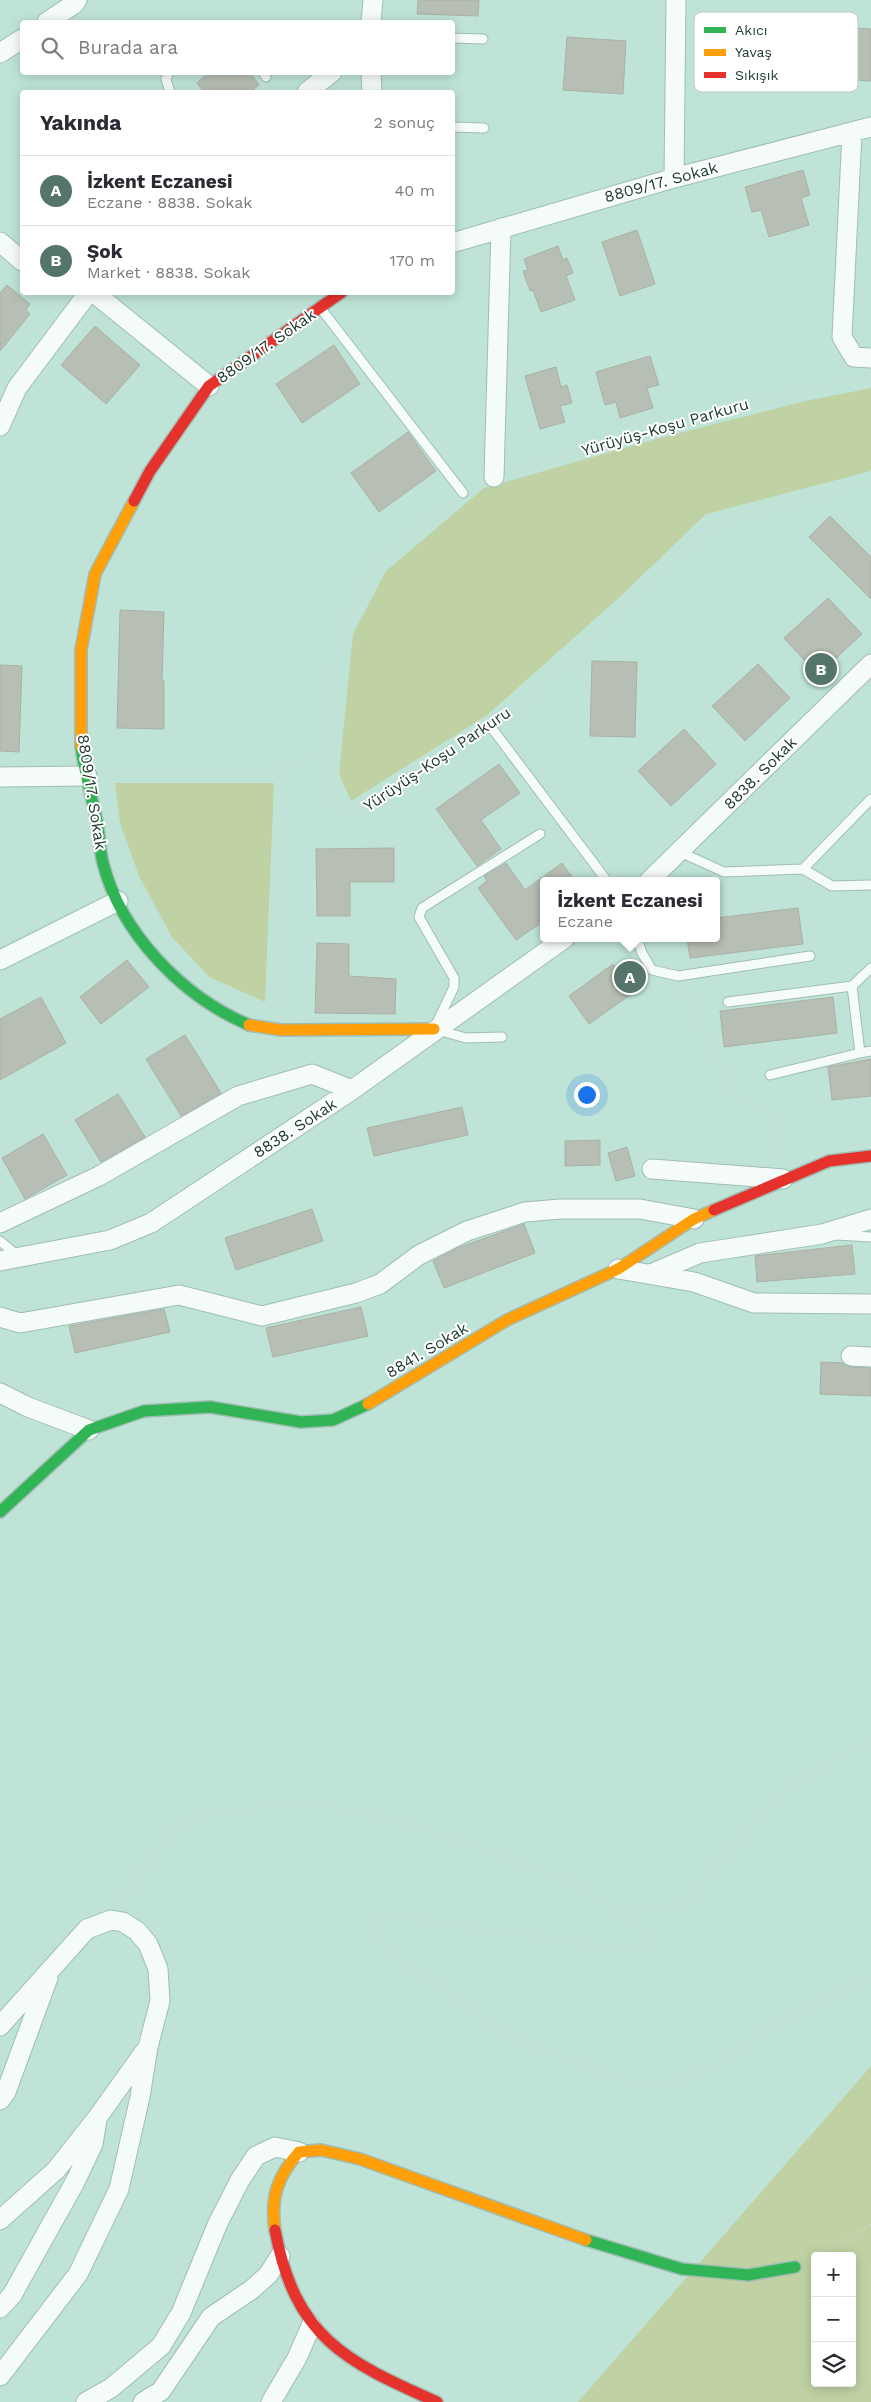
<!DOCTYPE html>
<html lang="tr">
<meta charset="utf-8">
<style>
body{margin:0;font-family:"Work Sans",sans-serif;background:#f7f7f7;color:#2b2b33}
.controls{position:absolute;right:15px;bottom:15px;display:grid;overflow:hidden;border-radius:5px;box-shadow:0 2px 12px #0003}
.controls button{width:45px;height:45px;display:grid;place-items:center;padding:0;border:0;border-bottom:1px solid #e1e1e2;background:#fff;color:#2b2b33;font:25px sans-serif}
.you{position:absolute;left:586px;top:1094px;width:18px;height:18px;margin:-12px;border:4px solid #fff;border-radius:50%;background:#1a73e8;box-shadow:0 0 0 8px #1a73e833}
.badge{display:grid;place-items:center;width:32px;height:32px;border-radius:50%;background:#56756a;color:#fff;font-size:16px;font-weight:700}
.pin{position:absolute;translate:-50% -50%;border:2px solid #fff;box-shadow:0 1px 5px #0006}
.popup{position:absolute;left:540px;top:877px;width:180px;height:65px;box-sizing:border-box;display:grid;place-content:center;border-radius:5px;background:#fff;filter:drop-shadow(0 1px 4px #0005);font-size:16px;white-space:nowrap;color:#7c7c81}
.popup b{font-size:19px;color:#2b2b33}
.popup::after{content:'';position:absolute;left:50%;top:100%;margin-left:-10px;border:10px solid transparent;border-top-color:#fff}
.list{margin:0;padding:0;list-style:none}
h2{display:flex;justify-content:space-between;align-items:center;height:65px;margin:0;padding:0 20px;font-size:21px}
h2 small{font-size:16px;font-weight:400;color:#7c7c81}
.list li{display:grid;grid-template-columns:32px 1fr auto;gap:15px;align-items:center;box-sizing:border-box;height:70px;padding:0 20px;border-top:1px solid #e1e1e2}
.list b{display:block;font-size:19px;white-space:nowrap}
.list p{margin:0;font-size:16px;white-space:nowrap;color:#7c7c81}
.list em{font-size:16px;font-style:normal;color:#7c7c81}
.icon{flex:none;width:28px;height:28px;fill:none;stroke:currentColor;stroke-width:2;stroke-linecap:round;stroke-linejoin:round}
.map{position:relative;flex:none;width:871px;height:2402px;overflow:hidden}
.search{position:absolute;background:#fff;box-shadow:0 2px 12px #0003;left:20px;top:20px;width:435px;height:55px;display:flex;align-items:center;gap:12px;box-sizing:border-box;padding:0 18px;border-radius:5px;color:#7c7c81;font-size:19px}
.panel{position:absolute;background:#fff;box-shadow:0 2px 12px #0003;left:20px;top:90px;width:435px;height:205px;border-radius:5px}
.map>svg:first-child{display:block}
.green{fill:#c0d2a3;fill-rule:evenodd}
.building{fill:#b7beb3;stroke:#aab1a6}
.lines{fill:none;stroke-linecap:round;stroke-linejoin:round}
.lane-casing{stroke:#a0bdb3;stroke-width:11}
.street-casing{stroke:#a0bdb3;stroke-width:21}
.fast-casing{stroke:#a0bdb3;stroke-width:14}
.slow-casing{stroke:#a0bdb3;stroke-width:14}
.jam-casing{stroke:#a0bdb3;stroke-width:14}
.path{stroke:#ccd7d4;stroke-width:3;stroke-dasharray:1 4;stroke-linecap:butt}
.lane{stroke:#f5fbf9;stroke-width:9}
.street{stroke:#f5fbf9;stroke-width:19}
.fast{stroke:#30b455;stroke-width:11}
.slow{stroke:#ff9f0a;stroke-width:11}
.jam{stroke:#e5322d;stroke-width:11}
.labels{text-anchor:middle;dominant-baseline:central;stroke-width:4;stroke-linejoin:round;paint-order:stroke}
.street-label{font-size:16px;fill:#1e3930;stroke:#fff}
.key{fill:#fff;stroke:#bcc4c1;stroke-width:1}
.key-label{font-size:14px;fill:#1e3930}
</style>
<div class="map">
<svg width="871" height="2402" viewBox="0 0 871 2402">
<rect width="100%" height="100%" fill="#bfe4d7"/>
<path class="green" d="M871,388V471L706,514L623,594L486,716L351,801L339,774L353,634L386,571L484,488L656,439L805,401Z
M115,783H274L265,1002L209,977L172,937L139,876L120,823Z
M871,2066V2402H578ZM815,2256H852V2383H815Z"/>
<path class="building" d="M418,0H479L478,16L417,14Z
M856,28L871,29V81L855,80Z
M567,37L626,41L623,94L563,90Z
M209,72H250L259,85L250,92H204L197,83Z
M803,170L810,195L801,198L809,225L769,237L761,210L752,212L745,187Z
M637,230L655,284L620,296L602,242Z
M558,246L563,260L567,258L573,273L566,276L575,300L541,312L533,290L530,291L523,271L528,270L524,259Z
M7,285L30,304L26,310L30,314L0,351V293Z
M95,326L140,365L106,404L61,365Z
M334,345L360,384L302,423L276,384Z
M650,356L659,385L647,388L653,408L620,418L616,402L605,405L596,372Z
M556,367L561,387L567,385L572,403L560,406L565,422L540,429L525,376Z
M408,432L436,471L379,512L351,473Z
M830,516L871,557V599L809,537Z
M828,598L862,634L818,675L784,638Z
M120,610L164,612L162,681H164V729L117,728Z
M592,661L637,662L635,737L590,736Z
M758,664L790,698L745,741L712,706Z
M0,665L22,666L19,752L0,751Z
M684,729L716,764L671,806L638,771Z
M499,764L520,793L481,820L501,849L477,866L436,809Z
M394,848V882H350V916H317L316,849Z
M506,863L525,890L562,863L575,881H544V921L516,940L478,888L487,881L484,876Z
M798,908L803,944L690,958L687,938H716V918Z
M317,943L349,944V976L396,979L395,1014L315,1013Z
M127,960L149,987L101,1024L80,997Z
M613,964L633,993L589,1024L569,996Z
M41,997L66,1043L0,1080V1019Z
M833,997L837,1033L724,1047L720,1011Z
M185,1035L221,1093L181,1116L146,1059Z
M871,1059V1096L832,1100L828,1067Z
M118,1094L145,1137L101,1162L75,1120Z
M462,1107L468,1135L374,1156L367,1128Z
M43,1134L67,1175L25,1199L2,1158Z
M600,1140V1165L565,1166V1141Z
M627,1147L635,1176L616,1181L608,1153Z
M312,1209L323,1241L236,1270L225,1238Z
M524,1224L535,1253L444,1288L433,1261L460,1247Z
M852,1245L855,1274L757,1282L755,1256Z
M361,1307L368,1336L273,1357L266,1328Z
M164,1309L170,1332L75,1353L69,1326Z
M821,1362L843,1363L850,1367L871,1368V1396L820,1394Z"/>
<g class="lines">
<defs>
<path id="lane" d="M452,38L483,39
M169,72L166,79L170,92
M263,72L266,77
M452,127L484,128
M322,310L463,493
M491,727L607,881
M680,852L724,872L803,869L871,799
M803,869L832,886L871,885
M637,938L642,953L652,970L678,976L810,956
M852,986L860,1053L871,1051
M728,1002L852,986L871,968
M502,1037L466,1038L434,1029L454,987V978L419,917L422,908L540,834
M770,1075L860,1053
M836,1235L871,1237
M0,1241L18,1256"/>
<path id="street" d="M47,22L74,4L77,0
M371,22L373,0
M0,53L22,39
M371,72L372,92
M307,92L332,72
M852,133L842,337L854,357L871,358
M674,178L676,0
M0,242L22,261
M452,243L674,178L871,127
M93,292L209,386
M0,426L17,388L89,292
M494,477L501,228
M0,777L87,776
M649,881L871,664
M0,960L118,901
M652,1169L783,1179
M0,1223L99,1176L238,1096L312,1074L352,1090
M0,1261L110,1240L151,1223L352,1090L565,938
M618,1269L694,1282L754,1303L871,1304
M651,1274L700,1253L822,1234L871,1219
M0,1317L20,1323L179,1295L262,1316L356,1293L380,1284L419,1255L467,1231L525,1212L561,1209H640L694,1219
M851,1356L871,1357
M0,1393L28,1407L89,1430
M0,2026L87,1929L111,1920L123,1922L137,1931L148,1944L158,1969L160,2001L148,2047L140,2097L119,2189L78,2274L0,2376
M0,2100L6,2092L48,1978
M0,2220L56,2170L97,2118L145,2051
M0,2308L12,2295L75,2182L93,2144L97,2120
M86,2402L111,2388L161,2346L181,2313L218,2223L240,2180L256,2156L275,2147L299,2152
M143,2402L161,2391L211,2317L251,2290L268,2275L280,2256
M271,2402L297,2358L311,2326"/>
<path id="fast" d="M81,746C84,770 91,794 96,817C100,832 99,848 103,863C121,934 183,997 249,1025
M0,1512L89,1430L144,1411L210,1407L301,1422L333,1420L368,1404
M586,2240L682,2269L748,2275L795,2267"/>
<path id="slow" d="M81,746V650L95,574L134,501
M249,1025L281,1030L434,1029
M368,1404L507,1320L618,1269L694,1219L714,1210
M275,2230C270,2197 278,2176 299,2152L321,2150L360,2159L586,2240"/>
<path id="jam" d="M134,501L150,471L209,386L342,292
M714,1210L829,1161L871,1156
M275,2230C295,2337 344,2361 437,2402"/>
</defs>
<use href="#lane" class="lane-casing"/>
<use href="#street" class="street-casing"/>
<use href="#fast" class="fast-casing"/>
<use href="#slow" class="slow-casing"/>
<use href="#jam" class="jam-casing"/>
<path class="path" d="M512,471C630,436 747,397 869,378
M453,500L430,515L376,563L339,633L331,718L322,774L331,805L352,816L479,734
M501,719L533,693L711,525L871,482
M109,775L282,769L325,752
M684,988L736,1096L769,1112L780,1158
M281,1008L282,769
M121,1904L146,1863L171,1832L199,1816L282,1804L326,1806L407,1822L572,1883L636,1922L651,1935L652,1946L644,1952L381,1914L371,1919L367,1928L388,1951L509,2037L644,2088L677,2081L723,2062L772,2028L852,1984L871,1979
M622,1912C647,1911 667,1911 689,1898C747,1832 785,1774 871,1743
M813,2257L871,2225"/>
<use href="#lane" class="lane"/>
<use href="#street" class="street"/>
<use href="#fast" class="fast"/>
<use href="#slow" class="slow"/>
<use href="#jam" class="jam"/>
</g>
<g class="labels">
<g class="street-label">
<text transform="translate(661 182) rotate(-15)">8809/17. Sokak</text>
<text transform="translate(266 346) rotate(-35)">8809/17. Sokak</text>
<text transform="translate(665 427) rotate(-16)">Yürüyüş-Koşu Parkuru</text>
<text transform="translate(437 759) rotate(-34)">Yürüyüş-Koşu Parkuru</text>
<text transform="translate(760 773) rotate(-45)">8838. Sokak</text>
<text transform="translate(92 792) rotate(81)">8809/17. Sokak</text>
<text transform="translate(295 1128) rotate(-33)">8838. Sokak</text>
<text transform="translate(427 1350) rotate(-31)">8841. Sokak</text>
</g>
</g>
<rect x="694" y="12" width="164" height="80" rx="8" class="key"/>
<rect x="704" y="27" width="22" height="6" fill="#30b455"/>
<rect x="704" y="49" width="22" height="7" fill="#ff9f0a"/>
<rect x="704" y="72" width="22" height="6" fill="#e5322d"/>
<g class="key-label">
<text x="735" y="35">Akıcı</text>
<text x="735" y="57">Yavaş</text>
<text x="735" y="80">Sıkışık</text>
</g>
</svg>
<div class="controls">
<button>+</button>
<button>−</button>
<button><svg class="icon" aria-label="layers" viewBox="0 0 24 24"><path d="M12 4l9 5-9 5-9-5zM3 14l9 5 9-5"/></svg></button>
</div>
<div class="you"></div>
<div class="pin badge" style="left:630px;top:977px">A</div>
<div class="popup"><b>İzkent Eczanesi</b>Eczane</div>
<div class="pin badge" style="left:821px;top:669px">B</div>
<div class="search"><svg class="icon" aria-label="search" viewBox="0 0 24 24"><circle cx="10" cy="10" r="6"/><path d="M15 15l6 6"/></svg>Burada ara</div>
<section class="panel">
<h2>Yakında<small>2 sonuç</small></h2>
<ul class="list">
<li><span class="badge">A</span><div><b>İzkent Eczanesi</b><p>Eczane · 8838. Sokak</p></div><em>40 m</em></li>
<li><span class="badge">B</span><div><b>Şok</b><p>Market · 8838. Sokak</p></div><em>170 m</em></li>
</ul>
</section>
</div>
